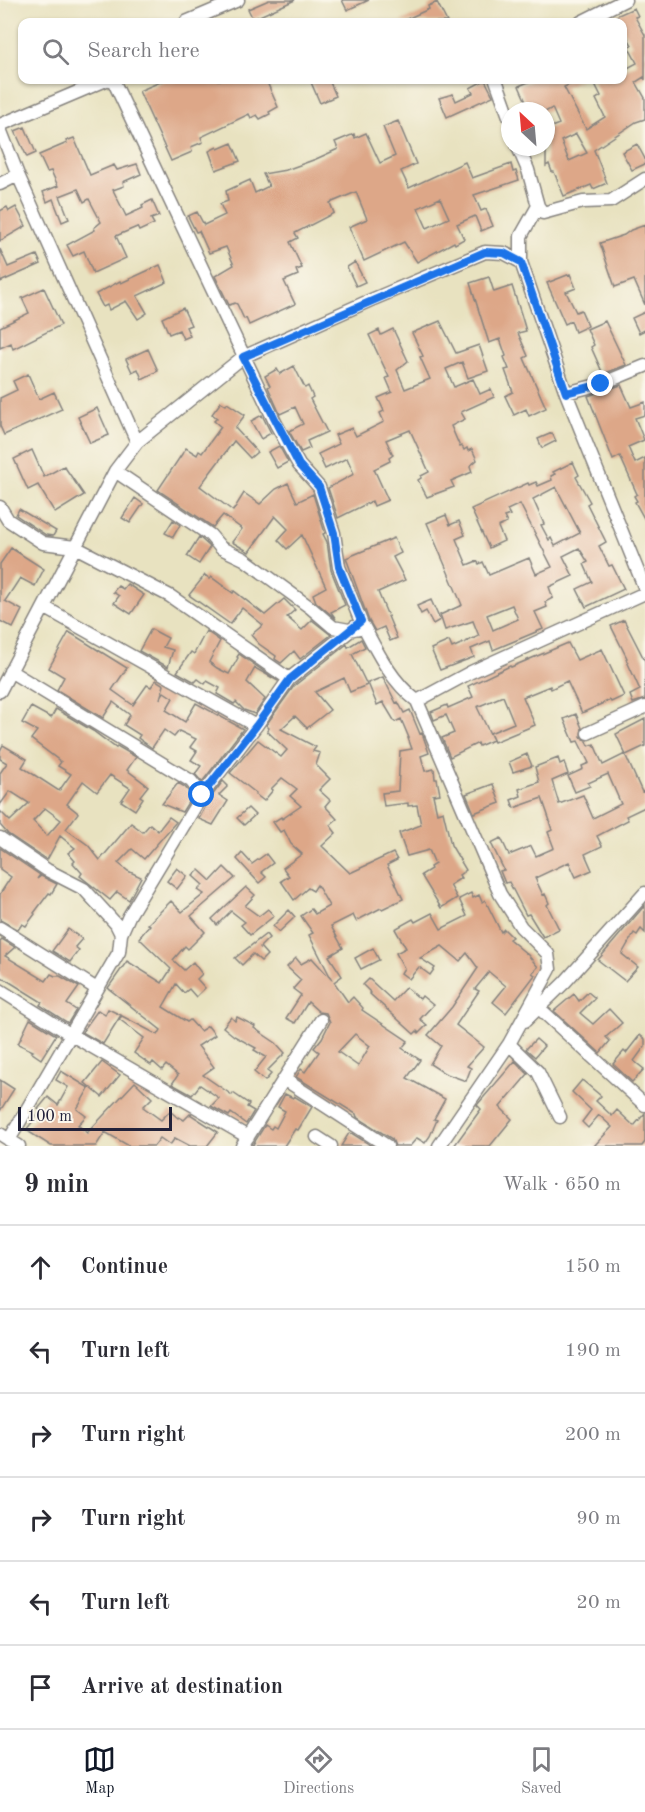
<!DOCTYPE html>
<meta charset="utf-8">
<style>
body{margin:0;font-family:"Old Standard TT",serif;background:#f7f7f7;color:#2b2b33}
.compass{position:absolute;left:501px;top:102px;width:54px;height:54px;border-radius:50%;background:#fff;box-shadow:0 2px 4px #0004;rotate:334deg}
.scale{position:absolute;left:18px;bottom:15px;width:154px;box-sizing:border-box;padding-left:6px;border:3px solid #22223b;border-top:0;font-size:16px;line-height:21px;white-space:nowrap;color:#22223b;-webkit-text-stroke:4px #fbf7ec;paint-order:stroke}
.stop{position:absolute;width:18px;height:18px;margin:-14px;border:4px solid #1a73e8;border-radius:50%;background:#fff}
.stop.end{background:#1a73e8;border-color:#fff;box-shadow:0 2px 6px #0008}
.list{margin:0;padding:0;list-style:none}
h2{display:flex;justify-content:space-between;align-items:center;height:78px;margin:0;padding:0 24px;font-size:26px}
h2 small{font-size:20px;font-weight:400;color:#7c7c81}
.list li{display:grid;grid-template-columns:39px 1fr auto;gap:18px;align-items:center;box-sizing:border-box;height:84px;padding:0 24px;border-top:2px solid #e1e1e2}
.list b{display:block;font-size:22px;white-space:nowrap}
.list em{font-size:20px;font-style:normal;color:#7c7c81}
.icon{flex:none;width:33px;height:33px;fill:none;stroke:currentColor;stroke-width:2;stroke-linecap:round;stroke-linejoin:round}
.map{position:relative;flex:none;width:645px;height:1146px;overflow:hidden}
.search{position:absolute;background:#fff;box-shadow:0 2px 4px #0004;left:18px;right:18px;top:18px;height:66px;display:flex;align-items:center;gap:15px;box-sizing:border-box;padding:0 21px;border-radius:12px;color:#7c7c81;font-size:22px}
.sheet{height:582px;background:#fff}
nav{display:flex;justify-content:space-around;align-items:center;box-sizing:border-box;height:84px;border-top:2px solid #e1e1e2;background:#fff;font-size:16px;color:#7c7c81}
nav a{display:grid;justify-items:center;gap:3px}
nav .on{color:#111827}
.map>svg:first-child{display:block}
.building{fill:#dda788;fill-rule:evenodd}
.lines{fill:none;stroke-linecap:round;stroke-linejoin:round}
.minor-casing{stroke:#85827e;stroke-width:15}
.minor{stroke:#fff;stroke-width:12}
.route{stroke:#1a73e8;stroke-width:8}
</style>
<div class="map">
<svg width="645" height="1146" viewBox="0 0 645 1146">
<rect width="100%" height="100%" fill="#fbf7ec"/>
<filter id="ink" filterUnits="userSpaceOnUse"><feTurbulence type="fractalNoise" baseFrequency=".0167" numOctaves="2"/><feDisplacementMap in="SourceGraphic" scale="12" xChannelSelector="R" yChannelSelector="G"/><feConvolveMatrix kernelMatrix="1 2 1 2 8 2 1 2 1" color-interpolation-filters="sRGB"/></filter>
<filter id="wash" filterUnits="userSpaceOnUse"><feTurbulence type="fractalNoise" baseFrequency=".008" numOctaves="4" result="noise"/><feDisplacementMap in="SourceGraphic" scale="24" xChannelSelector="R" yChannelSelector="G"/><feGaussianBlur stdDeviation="1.35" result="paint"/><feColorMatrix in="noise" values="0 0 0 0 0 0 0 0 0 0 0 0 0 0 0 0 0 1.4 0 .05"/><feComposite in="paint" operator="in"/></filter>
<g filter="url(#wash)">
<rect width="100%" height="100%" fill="#e8e2c0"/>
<g id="blocks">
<path class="building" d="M269,0H295L253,19L248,9Z
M342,0H369L347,10Z
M437,2L447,22H400L429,9L428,6Z
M634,8L638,16L635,17L645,35V80L644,77L636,82L645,98V119L636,122L594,150L607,183L593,189L591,185L564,196L554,172H552L549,164L546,166V129L559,124L552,108L547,111H530L519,86L533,80H580L564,87L586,129L605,117L596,99L601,96L593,80H622V71L637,63L628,46L632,45L622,28V22H620L616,16ZM576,134L587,153L569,161L561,141Z
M165,80H266L278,107L269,112L270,114L260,119L257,115L251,118L249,114L201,137L203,142L191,147L192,152L171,161L139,91Z
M310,80H329L336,96L320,103Z
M485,80L493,96L447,117L439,98L453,94L456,101L473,93L470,88Z
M398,121L416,164L401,171L409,188L465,162L472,178L511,164L513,172L516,171L519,180L474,195L481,211L486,209L493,226L481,231L475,216L457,224L464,239L455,244L454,242L417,262L404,242L364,261L349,227L367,219L356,192L330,203L334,213L295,233L298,238L290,242L302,268L296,270L298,275L284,281L295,304L249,325L246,318L244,319L237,304L235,303L229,305L215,276L234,265L226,247L209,253L199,231L196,232L188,216L197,212L204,225L225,215L220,204L228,201L226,191L250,180L255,193L269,186L263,174L286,170L316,159L338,149L335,142L354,134L355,138L366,133L380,163L395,156L383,127ZM440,198L449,218L427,228L418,208Z
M25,127L36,153L27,157L15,131Z
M74,138L90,175L114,165L117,170L137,164L141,174L123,182L124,186L113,190L126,216L143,208L142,205L152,200L159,216L151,219L154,224L139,231L137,227L116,236L126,258L93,273L84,251L73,256L67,245L95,230L94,228L101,222L89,199L84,202L78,189L60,196L69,219L62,222L53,199L47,202L43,192L58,186L51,171L47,172L39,155L67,143L66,141Z
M232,143L240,161L216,170L209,151L217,147L218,149Z
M637,144L645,159V164L632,170L622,152Z
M7,207L9,211L16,207L26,226L0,241V211Z
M645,225V305L634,280L615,287L600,243L624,235L631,230Z
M0,249L8,267L37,255L41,264L0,282Z
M355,262L365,282L356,286L347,267Z
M160,265L167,282L137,296L147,313L138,319L126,301L109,310L107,305L103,307L96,294L120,281L121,283Z
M570,274L576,288L566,292L576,312L581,310L588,326L575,332L571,321L565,324L547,283Z
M489,277L494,292L512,286L521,314L526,331L518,333L528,356L524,358L546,408L529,416L526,409L514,415L505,396L513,392L505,370L509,369L504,357L506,356L500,339L489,343L470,283Z
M44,288L61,325L13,349L11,343L0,348V327L29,313L22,298Z
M183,308L191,325L186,327L190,336L183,339L179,330L169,334L162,318Z
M645,312V330L639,333L632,318Z
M440,321L456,353L479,345L488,371L468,378L462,362L446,369L454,387L473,379L480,394L491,389L494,397L461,412L465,419L451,426L460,447L462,446L464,450L467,448L468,451L472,449L477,460L470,466L472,472L451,481L454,487L427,497L418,480L421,478V476L429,472L410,430L386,440L393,455L389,458L390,461L374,469L388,500L374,506L372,501L338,518L328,488L354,474L347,458L325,469L318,454L339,444L335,435L352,428L356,436L384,422L380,413L384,411L378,398L392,392L386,378L389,377L369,335L379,330L381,335L393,329L408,361L397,370L405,389L430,379L420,357L423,356L412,333Z
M605,321L626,365L603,374L591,347L594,345L587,329Z
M148,349L158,371L142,379L138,369L132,372L126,359Z
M294,366L305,388L308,386L313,397L310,399L327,432L307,441L310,448L301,452L289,431L303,424L295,407L280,414L268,387L270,386L265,376L277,369L280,374Z
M28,374L39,399L54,392L62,409L4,435L0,426V398L17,390L13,381Z
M621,385L631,407L645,402V415L635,418L644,440L628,447L635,463L645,458V520L635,502L637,501L634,496L637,494L620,456L613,460L588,396Z
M221,402L226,405L227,403L245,415L235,428L257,452L250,458L234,441L200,486L233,511L244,493L260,504L276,489L288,483L297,502L313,494L325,533L323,534L327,542L331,570L345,605L331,612L336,619L316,602L313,594L326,587L302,535L287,549L278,540L288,529L275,516L249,552L232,542L242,529L223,515L213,527L158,490L186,448L197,455L199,451L202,453L221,427L214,421L217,418L212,414Z
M97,408L109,435L90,443L78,417Z
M262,415L271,433L261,439L251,421Z
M552,433L556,441L542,448L538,439Z
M279,446L288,462L277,468L268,452Z
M32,450L44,477L64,466L84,495L55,513L38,485L28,490L14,459Z
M573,462L579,475L576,477L590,502L587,504L606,542L599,546L609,566L612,565L624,589L586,607L577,589L592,582L584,564L588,562L579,548L563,556L573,576L549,587L553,598L545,602L547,607L535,612L543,629L493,650L490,641L471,649L474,657L440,670L431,649L449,641L452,648L479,636L473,621L445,630L440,615L462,605L427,523L446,515L450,525L459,521L465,535L456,539L467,565L477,561L479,564L483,562L489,575L529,558L536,574L552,567L520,504L507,510L510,515L504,517L507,523L498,527L504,541L489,548L471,509L528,483L529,485L536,482L538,486L552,480L551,476L555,474L553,472ZM556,487L580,533L555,546L551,538L549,540L541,525L544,524L533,499ZM512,605L518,619L493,630L487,615Z
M135,498L143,504L130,523L122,518Z
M19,509L56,531L53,536L46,535L16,515Z
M173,520L180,525L173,537L165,533Z
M199,537L210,547L199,564L187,556Z
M394,538L401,553L393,557L405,580L378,592L397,638L390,641L384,627L375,631L369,621L346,558Z
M11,548L44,569L35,586L20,578L5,601L22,610L13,628L0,621V564Z
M205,575L210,579L211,577L233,593L234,591L265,615L284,599L295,610L287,617L302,630L312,620L331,635L300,659L294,651L281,663L275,659L276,656L259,644L251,635L263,625L242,608L230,624L189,595Z
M127,584L144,595L131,614L114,603L119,596L113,592L118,586L123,589Z
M431,600L440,620L433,624L426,611L421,614L417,606Z
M624,620L645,661V699L633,703L630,695L640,690L626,659L627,658L611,626Z
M151,629L168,638L163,647L173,650L168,667L139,651Z
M206,631L220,641L209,662L217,668L229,674L238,658L237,657L239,654L278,681L255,668L247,682L265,699L255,714L244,710L236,702L234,704L217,694L220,688L207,681L205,684L198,679L195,682L177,672L191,652L194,654Z
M69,632L127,668L112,690L133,705L147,685L151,687L156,680L164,685L160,699L164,692L173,698L166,710L185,722L196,703L243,729L202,782L195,774L201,766L191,760L197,751L190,747L196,739L179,731L174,737L164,730L152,748L138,738L140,735L124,725L130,715L113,702L103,718L57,690L64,677L49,668Z
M361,639L365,647L352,654L367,685L350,692L344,678L315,692L330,710L307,728L295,716L281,729L316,747L313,751L320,753L316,765L330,779L319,790L330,800L325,806L337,819L330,825L336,833L322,846L350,873L393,853L397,860L387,865L403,899L382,909L381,908L356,921L353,915L331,926L343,948L329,956L342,976L334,982L348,1002L353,997L363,1008L362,1010L408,1041L402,1048L420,1060L407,1078L445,1099L434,1119L437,1120L430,1136L425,1143L417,1138L410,1146H395L392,1139L357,1117L356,1114L296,1077L301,1069L305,1072L319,1052L314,1048L322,1038L330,1022L326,1013L319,1012L308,1002L295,1023L286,1018L301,995L293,989L301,980L287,967L296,958L301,964L312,958L332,980L309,935L313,933L301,916L311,909L315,914L329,906L317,885L313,891L308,888L294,900L281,881L289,876L283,868L302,854L291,844L284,830L280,832L273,822L281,817L282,819L301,806L290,796L297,789L282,778L271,789L273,790L264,801L255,794L256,793L230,773L258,740L281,757L287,750L267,731L269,728L266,725L294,686L347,644L348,647ZM355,1034L370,1046L358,1066L338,1052Z
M568,643L577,660L602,649L624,696L611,702L610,700L582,713L567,681L551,689L550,686L523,697L535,725L494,742L490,733L514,723L503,696L477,707L493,740L479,746L478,743L450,757L442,738L454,733L446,715L434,720L431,712L447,705L448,708L473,697L468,686L510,666L511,667Z
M383,677L396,703L398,702L404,713L410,710L420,734L422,733L429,753L421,756L425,771L434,769L435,779H437L440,794L433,795L437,813L443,811L451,845L466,870L459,875L461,878L450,885L457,898L441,908L421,875L431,869L430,867L435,864L429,850L407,856L399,833L421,825L417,805L408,806V803L384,806L382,793L398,791L400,751L412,749L408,738H409L401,719L395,722L383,702L377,705L368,683Z
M31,707L51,718L56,709L93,731L116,748L117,746L136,757L127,770L148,786L140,796L143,798L135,810L121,801L130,788L110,775L97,792L83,781L67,804L78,813L66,829L88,845L100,860L131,823L143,832L150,824L158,831L169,817L176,822L144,859L132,849L118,863L128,871L141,877L129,900L117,892L110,900L80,876L82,873L73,863L75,861L68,853L75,848L60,836L47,860L8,834L0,825V811L10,821L29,803L10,791L0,805V773L7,763L0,759V751L3,745L27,759L22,767L59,791L71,774L58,766L61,762L31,739L37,731L22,723ZM45,808L61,820L47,836L33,821Z
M576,714L582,728L581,737L587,741L589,746L594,744L603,765L625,754L642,792L645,791V807L626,816L628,820L597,836L602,846L585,854L592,870L576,877L569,862L535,878L543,895L545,894L549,903L547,905L559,929L543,937L529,914L526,915L509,882L505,883L500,871L504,870L491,843L501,838L509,855L531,846L536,856L554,848L548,832L552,830L549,821H550L542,798L514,808L511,800L521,796L519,789L539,782L535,767L558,758L560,764L564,762L568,774L552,781L559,804L583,795L593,818L621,804L608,774L588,783L590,786L575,792L568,776L583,769L582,766L589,763L578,741L574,742L564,719Z
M645,719V746L626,755L616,734Z
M527,754L532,766L513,772L509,762Z
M223,781L228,786L219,795L228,801L213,825L199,819L209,800Z
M178,783L185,787L192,796L182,812L162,804Z
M493,784L500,803L474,813L466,794Z
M248,808L255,815L244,825L237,818Z
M0,848L40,875L37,879L41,876L57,884L51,894L49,893L34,913L35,914L26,926L22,924L18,930L0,920V894L11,877L0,869Z
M242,853L252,864L266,854L273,863L261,872L266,877L259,883L237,859Z
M224,867L235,878L191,916L205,932L188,949L185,946L173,960L184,970L193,962L202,974L197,979L205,988L196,997L189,989L184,993L176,984L163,1007L187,1022L190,1020L200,1031L208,1026L215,1035L198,1046L214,1067L203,1075L232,1095L233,1093L249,1104L247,1107L254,1111L246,1124L231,1113L229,1116L211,1106L219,1098L200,1085L192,1095L172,1084L178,1075L166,1065L162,1070L153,1062L151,1065L134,1053L144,1038L119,1019L122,1016L158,1035L161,1030L108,988L127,961L162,983L171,969L139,938L150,925L148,924L171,901L182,912L204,894L198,890L203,885L193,876L199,870L211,881Z
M177,868L187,876L177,889L167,881Z
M246,887L255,895L245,906L259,916L268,909L274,916L250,935L241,925L245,922L231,911L217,925L212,919Z
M471,893L473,898L479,895L482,902L485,900L501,932L504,929L512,937L509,939L528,955L538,967L532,973L535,975L506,1013L493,1002L506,986L489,972L475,989L479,991L456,1025L484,1047L467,1066L471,1068L466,1081L444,1073L430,1064L441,1046L428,1035L452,1007L478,968L467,953L460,961L442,946L420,958L435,968L430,975L419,967L409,979L401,973L404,968L396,953L406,948L395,929L413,919L415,922L432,913L441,929L467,916L459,899Z
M645,905V933L641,929L637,935L634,933L622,954L638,967L625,981L598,960Z
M289,910L295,917L279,932L273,926Z
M68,929L82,939L75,947L79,950L70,962L52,951Z
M266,934L269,938L260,947L267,955L261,961L253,954L242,965L235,958Z
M2,939L15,947L5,956L46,981L51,974L55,976H60L79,987L67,1004L76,1010L68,1023L40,1005L42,1002L0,976V941Z
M373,948L379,960L361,969L355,958Z
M369,979L393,1001L406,987L420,999L422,996L433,1005L420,1019L427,1025L419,1033L417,1031L414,1034L370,994L371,993L363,985Z
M588,992L595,998L580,1013L593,1024L609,1009L622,1023L606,1037L610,1041L600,1053L554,1011L574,994L579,1001Z
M108,1009L121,1015L103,1044L82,1032L98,1010L105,1015Z
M231,1017L235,1021L237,1017L255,1026L254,1028L276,1043L285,1053L267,1071L271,1074L265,1081L254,1072L266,1057L254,1050L256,1048L234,1036L223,1027Z
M30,1019L56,1035L41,1059L31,1052L33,1051L18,1044Z
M640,1035L645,1039V1046L634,1061L644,1069L632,1082L613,1064L624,1051L626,1053Z
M536,1039L544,1046L535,1057L526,1049Z
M515,1061L528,1074L500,1107L512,1119L490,1146H454L481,1109L477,1105Z
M102,1062L120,1075L102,1097L85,1083Z
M61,1071L89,1088L77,1109L86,1116L78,1125L87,1133L135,1082L152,1098L143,1107L161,1120L170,1111L178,1118L179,1117L184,1120L190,1114L218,1132L207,1146H190L175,1138L170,1145L160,1138L154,1146H129L105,1132L96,1146H51L26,1130L41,1111L38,1109L48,1097L58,1105L68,1087L56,1080Z
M0,1080L14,1089L0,1111Z
M582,1080L601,1096L596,1101L612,1116L617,1110L634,1126L645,1113V1142L642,1146H594L612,1127L599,1115L588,1128L582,1122L591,1110L572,1092Z
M285,1094L293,1098L294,1096L312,1107L298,1130L295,1129L284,1146H252L265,1125L271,1129L273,1126L276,1128L285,1111L278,1107Z
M349,1133L353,1134L372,1146H341Z"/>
</g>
</g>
<g filter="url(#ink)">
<use href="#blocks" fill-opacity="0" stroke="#85827e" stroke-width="1.5"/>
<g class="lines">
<defs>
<path id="minor" d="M186,22L238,0
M581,22L625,0
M113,80L276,424L299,465L319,487L334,533L339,567L361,622L289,679L256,726L202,795L129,916L121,934
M496,80L510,119
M0,125L106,80
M0,129L18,175L137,442
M518,147L528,170L538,206L521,236V262L566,393L645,589
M0,184L18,175
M538,206L543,213L583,202L611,201L645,179
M566,393L601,384L645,366
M115,471L210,535L221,548L244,559L311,608L333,627L349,630L364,627C378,654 393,683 417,701L500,894L521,927L548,954L550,969L509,1044L439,1146
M0,507L8,520L43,543L75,547L170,596L289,679
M44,607L256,726
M10,671L191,781L202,795
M0,691L115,471L137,442L243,357L371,300L485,252L504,253L521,262
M417,701L471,672L645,593
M588,733L645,707
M0,838L47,870L84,889L116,924L121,934L119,952L9,1140
M0,928L97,989
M0,990L70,1034L248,1137
M539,1008L645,1105
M525,1021L565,982L645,893
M509,1044L538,1072L560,1117
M284,1079L387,1146
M0,1134L19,1146
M317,1137L331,1146
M242,1146L321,1020"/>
</defs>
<use href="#minor" class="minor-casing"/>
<use href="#minor" class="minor"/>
</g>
</g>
<g class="lines" filter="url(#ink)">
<path class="route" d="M202,795L256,726L290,679L361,621L339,567L334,533L319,487L299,465L243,357L485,252L504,253L521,262L566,393L601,384"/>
</g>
</svg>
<svg class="compass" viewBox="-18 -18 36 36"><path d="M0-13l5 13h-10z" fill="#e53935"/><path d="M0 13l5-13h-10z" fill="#7c7c81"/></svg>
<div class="scale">100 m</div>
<div class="stop" style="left:202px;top:795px"></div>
<div class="stop end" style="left:601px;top:384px"></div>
<div class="search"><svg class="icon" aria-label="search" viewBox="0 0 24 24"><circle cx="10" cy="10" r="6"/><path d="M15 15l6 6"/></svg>Search here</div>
</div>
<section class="sheet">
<h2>9 min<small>Walk · 650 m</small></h2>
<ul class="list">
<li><svg class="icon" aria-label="ahead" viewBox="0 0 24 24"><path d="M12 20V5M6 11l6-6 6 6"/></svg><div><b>Continue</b></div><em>150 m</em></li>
<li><svg class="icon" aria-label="left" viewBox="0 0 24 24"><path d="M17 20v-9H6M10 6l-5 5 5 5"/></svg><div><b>Turn left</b></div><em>190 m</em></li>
<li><svg class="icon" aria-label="right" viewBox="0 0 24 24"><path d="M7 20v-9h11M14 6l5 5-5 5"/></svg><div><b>Turn right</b></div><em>200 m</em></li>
<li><svg class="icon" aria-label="right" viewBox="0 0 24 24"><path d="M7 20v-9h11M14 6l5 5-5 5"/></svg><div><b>Turn right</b></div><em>90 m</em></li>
<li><svg class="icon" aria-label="left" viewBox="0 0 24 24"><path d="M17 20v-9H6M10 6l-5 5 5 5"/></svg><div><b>Turn left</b></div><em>20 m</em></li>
<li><svg class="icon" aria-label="arrive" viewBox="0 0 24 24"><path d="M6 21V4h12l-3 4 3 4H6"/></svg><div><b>Arrive at destination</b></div></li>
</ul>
</section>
<nav>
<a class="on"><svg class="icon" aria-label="map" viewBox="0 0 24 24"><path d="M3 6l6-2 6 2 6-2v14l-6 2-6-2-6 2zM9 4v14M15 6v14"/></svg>Map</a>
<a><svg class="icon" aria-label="directions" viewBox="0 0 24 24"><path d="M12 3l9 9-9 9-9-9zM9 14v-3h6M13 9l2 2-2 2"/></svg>Directions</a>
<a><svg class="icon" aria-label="saved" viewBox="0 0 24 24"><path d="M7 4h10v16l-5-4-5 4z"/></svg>Saved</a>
</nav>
